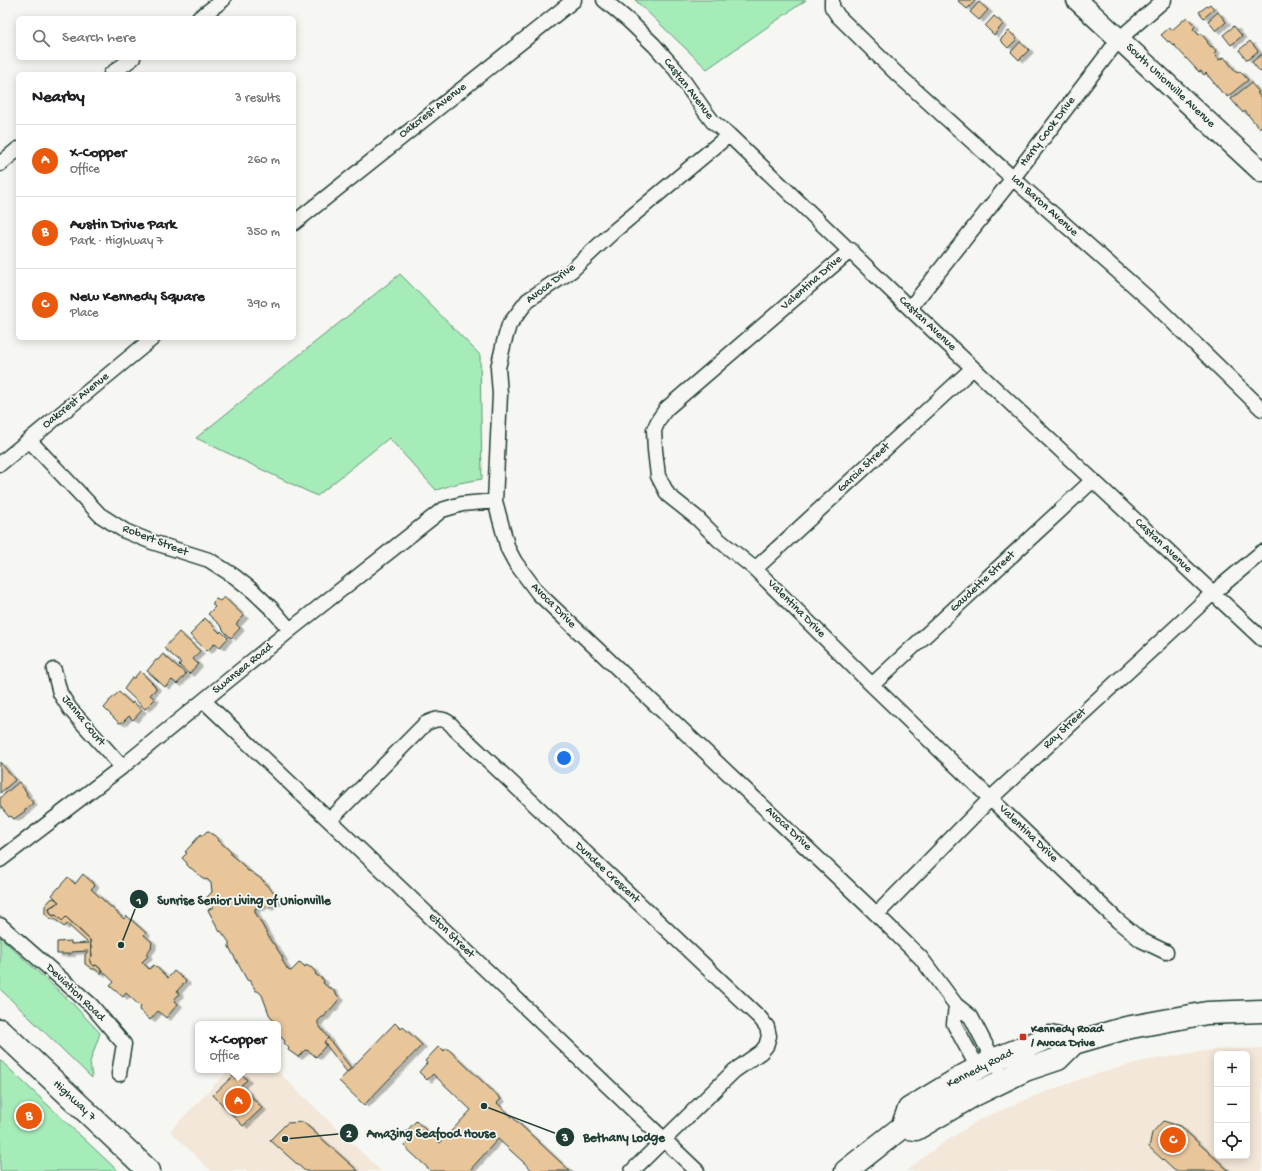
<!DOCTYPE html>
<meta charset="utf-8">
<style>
body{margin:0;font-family:"Gochi Hand",sans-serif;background:#f6f6f6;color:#202124}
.controls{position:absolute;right:12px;bottom:12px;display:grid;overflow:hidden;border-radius:6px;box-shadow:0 2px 10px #0003}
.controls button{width:36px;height:36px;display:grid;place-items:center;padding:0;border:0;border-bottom:1px solid #e0e0e0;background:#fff;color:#202124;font:20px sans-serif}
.you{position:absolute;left:564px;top:758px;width:14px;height:14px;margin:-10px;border:3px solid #fff;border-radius:50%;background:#1a73e8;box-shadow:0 0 0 6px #1a73e833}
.badge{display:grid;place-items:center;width:26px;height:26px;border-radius:50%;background:#ea580c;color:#fff;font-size:13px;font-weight:700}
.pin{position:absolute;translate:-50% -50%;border:2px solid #fff;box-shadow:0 1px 4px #0006}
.popup{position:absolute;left:195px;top:1021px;width:86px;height:52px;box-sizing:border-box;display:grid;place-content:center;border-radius:6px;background:#fff;filter:drop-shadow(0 1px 3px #0005);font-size:13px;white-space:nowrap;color:#757577}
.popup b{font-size:15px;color:#202124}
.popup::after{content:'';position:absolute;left:50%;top:100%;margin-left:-8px;border:8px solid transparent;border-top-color:#fff}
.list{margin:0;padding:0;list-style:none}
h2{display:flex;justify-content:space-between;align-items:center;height:52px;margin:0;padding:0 16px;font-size:17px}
h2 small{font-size:13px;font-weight:400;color:#757577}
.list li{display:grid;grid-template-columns:26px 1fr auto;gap:12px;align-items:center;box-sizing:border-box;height:72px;padding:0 16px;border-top:1px solid #e0e0e0}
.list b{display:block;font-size:15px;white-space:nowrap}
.list p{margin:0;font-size:13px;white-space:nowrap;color:#757577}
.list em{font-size:13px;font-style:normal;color:#757577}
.icon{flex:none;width:22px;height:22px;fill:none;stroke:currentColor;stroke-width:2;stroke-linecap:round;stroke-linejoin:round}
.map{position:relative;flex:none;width:1262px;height:1171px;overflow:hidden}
.search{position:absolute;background:#fff;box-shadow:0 2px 10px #0003;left:16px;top:16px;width:280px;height:44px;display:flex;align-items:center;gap:10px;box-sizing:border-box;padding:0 14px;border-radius:6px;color:#757577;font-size:15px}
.panel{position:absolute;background:#fff;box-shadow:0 2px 10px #0003;left:16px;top:72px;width:280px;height:268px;border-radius:6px}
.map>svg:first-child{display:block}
.built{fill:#f2e7d8;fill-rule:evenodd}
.green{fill:#a5ecb9;stroke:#629476}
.building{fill:#e9c59a;stroke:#1f3d34;filter:url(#shadow)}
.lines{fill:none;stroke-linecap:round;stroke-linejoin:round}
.street-casing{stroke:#1f3d34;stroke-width:17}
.secondary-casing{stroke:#1f3d34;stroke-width:23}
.primary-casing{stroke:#1f3d34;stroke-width:25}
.street{stroke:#f6f6f2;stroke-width:14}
.secondary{stroke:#f6f6f2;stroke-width:20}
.primary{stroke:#f6f6f2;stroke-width:22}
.poi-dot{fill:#c8321e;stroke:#f6f6f2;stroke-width:1.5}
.labels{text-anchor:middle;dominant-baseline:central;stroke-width:3.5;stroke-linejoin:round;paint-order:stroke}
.street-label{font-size:12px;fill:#1f3d34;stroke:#f6f6f2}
.poi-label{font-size:12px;font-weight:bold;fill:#1f3d34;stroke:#f6f6f2;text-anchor:start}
.leader{fill:none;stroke:#1f3d34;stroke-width:1.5}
.callout-dot{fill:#1f3d34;stroke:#f6f6f2;stroke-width:1.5}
.mark-label{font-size:12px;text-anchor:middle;font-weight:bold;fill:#fff}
.callout-label{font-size:13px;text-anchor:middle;font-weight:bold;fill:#1f3d34;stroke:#f6f6f2;stroke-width:3.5;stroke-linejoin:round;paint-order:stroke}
</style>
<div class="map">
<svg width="1262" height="1171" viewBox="0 0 1262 1171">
<defs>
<filter id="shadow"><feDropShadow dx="4.5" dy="2.5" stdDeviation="0" flood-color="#0004"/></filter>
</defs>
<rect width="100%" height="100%" fill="#f6f6f2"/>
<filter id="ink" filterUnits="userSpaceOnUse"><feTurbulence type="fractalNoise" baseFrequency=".025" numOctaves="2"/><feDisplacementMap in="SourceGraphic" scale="8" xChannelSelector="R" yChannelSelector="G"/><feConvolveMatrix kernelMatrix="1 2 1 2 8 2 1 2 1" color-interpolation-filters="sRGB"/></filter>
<g filter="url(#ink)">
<path class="built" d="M1262,1048V1171H906L940,1145L981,1119L1037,1095L1090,1076L1143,1061L1212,1050ZM1217,1054H1247V1156H1217Z
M229,1070H276L381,1171H211L170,1131Z"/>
<path class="green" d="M635,0H806L707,69Z
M400,274L480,355L482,479L459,483L436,490L389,438L317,496L196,438Z
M0,937L73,1004L100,1033L90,1062L92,1078L0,989Z
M0,1060L118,1171H0Z"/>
<path class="building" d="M959,0H976L967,9L958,1Z
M979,2L988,10L979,20L970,12Z
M1210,4L1214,9L1204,18L1199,12Z
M1218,12L1226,22L1216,31L1208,21Z
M994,16L1003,24L994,35L985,26Z
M1187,17L1195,26L1193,29L1199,35L1200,33L1204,37L1208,42H1207L1211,47L1212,46L1216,51L1214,53L1219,60L1224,57L1237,73L1240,71L1248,80L1227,97L1225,93L1223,94L1206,73L1204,75L1201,71L1199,72L1174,45H1173L1169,41L1168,42L1161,35L1169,28L1172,30Z
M1234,26L1242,36L1231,45L1223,35Z
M1009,31L1017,39L1008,48L1000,40Z
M1250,41L1258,51L1247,60L1239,50Z
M1020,42L1029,50L1019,60L1011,52Z
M1262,54V70L1260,72L1252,62Z
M1251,83L1259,92L1257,93L1262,99V127L1261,126L1259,128L1245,111L1243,113L1231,99Z
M224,597L244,616L236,624L240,628L231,638L222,629L223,628L208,614L215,607L213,605V602L216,599L220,601Z
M205,618L220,633L221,631L228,638L220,647L215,643L207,651L190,635L195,630V628Z
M179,632L200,651L193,659L198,664L189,674L179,665L181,663L164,648Z
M163,654L186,674L177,684L172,680L165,687L147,671L156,660H158Z
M140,671L155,686L156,689L150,695L155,699L145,709L124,689L132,678H134Z
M119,692L132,704L133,702L142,710L133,720L129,716L123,722L119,723L104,708L109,702V701Z
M0,762L15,780L0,793Z
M19,782L27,793L26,794L33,803L25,810V811L14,819L11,816L9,817L0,806V798Z
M207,831L218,838V840L231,852V855L235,858L244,866L248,871H250L264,881V883L278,896V900L276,903H273L268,908L264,905L260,908H255V912L272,943L274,944L283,958L282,960L288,970L291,971L300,962L305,967L307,965L309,967H311L316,973L315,974L324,980L323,983L329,988H331L334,990V992L340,998L332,1008L327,1012V1013L324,1017H322L318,1021V1024L328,1038L324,1042L327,1044L316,1057L309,1051L305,1050L298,1057L288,1050L289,1048L284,1043L285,1041L281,1037H278V1024H274L275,1023L269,1014L262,995L258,991H256L250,981L247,980L229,947V942L221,931L220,932L208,910L213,907L207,900V897L212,892L211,883L207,879L205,880L191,868H190L187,865V863L182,858L187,853L185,852L201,834L202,836Z
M83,874L95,885L91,889L124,919L127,916L146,933L144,935L152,942L151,948L146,954L148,956L142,962L149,969L154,965L168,978L174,971L186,981L177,991L179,994L174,1000L178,1004L166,1018L158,1011L150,1020L139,1010L141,1007L126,993L123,997L110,986L114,982L96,965L94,966L90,962V958L92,956L90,940L66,917L62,921L56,915L53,916L50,912L49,908L59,902L52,895L68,877L75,884Z
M54,898L59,902L49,908L50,912L53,916L56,915L62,921L66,917L90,940L92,956L90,958V962L94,966L96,965L103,971L101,974L95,969H92L85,964V955L88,951L71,952V954H57V942L71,941V944L88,943L67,924L64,927L55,919H51L45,914V906L51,899Z
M395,1023L401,1029L403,1027L422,1045L364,1105L339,1081Z
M328,1038L351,1068L347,1072L326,1045L324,1042Z
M439,1046L444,1051L447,1048L501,1099L497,1103L570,1171H533L498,1139L469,1171H431L404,1146L408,1142L402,1136L416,1121L440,1143L471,1110L433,1074L427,1080L419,1072L427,1063L425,1061Z
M241,1073L247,1080L241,1085L262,1108L243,1126L213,1095L233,1076L235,1079Z
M1163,1121L1180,1126L1229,1171H1175L1149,1147L1152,1133Z
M303,1122L358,1171H305L270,1140L287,1123Z"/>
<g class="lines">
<defs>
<path id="street" d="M604,0L629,21L654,45L676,70L704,110L713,122L729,135L923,321L1262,639
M832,0V7L838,16L896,73L1026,190L1150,300L1262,409
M199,18L223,0
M111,74L133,58
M729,135L613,232L571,271L528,300L509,325L504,342L498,368L500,394L495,501L508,549L515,562L538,593L867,905L921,958L956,1005L971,1017L997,1067
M0,164L18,149
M294,223L574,0
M851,250L666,409L659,419L654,430L655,450L658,476L668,495L697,518L719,540L755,569L872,685L1118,921L1141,940L1166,952
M910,308L1013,178L1119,39L1164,0
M29,440L100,515L125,531L152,542L209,560L234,576L253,591L273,610L290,630
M0,464L153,338
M755,569L973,368
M54,670L60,693L70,709L122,767
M872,685L1093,480
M204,701L697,1171
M330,820L425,724C438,717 446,717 455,729L760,1018L767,1027L769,1036L766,1046L761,1052L734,1071L632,1171
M0,860L122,767L290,630L442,510L462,504L495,501
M877,914L991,798L1213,593L1262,552
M0,925L91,1005L124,1044L119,1074
M956,1005L954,1024L978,1068"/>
<path id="secondary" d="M1077,0L1262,172"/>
<path id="primary" d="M0,1030L149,1171
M902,1127L916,1129L974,1095L1025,1070L1058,1059L1074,1043L1126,1028L1207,1013L1262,1011
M846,1171L902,1127L909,1109L965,1075L993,1060L1050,1037L1074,1043"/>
</defs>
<use href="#street" class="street-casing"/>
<use href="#secondary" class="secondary-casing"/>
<use href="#primary" class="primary-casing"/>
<use href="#street" class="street"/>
<use href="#secondary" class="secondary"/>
<use href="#primary" class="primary"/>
</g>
</g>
<rect class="poi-dot" x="1019" y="1033" width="8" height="8" rx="2"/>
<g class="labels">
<g class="street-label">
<text transform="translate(1170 86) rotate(43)">South Unionville Avenue</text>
<text transform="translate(688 89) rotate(52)">Castan Avenue</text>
<text transform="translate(433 111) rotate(-38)">Oakcrest Avenue</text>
<text transform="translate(1048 132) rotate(-53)">Harry Cook Drive</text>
<text transform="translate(1044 206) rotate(42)">Ian Baron Avenue</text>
<text transform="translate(812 283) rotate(-41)">Valentina Drive</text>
<text transform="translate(551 284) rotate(-37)">Avoca Drive</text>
<text transform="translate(927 324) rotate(43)">Castan Avenue</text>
<text transform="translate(76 401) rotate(-39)">Oakcrest Avenue</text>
<text transform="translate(864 468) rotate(-43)">Garcia Street</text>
<text transform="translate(155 541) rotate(21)">Robert Street</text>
<text transform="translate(1163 546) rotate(43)">Castan Avenue</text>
<text transform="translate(983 582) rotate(-43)">Gaudette Street</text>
<text transform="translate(553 606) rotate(45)">Avoca Drive</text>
<text transform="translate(796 609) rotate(45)">Valentina Drive</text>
<text transform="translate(243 669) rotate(-39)">Swansea Road</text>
<text transform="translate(83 721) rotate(51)">Janna Court</text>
<text transform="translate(1065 729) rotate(-43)">Ray Street</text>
<text transform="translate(788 829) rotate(43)">Avoca Drive</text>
<text transform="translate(1028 834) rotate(44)">Valentina Drive</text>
<text transform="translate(607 873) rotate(43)">Dundee Crescent</text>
<text transform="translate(451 936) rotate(44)">Eton Street</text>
<text transform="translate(75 993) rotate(44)">Deviation Road</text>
<text transform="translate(980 1069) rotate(-27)">Kennedy Road</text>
<text transform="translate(74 1101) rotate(43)">Highway 7</text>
</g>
<g class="poi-label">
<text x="1031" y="1030">Kennedy Road<tspan x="1031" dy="14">/ Avoca Drive</tspan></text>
</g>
</g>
<path class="leader" d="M121 945L139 899M285 1139L349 1133M484 1106L565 1137"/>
<g class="callout-dot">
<circle cx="121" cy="945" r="4"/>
<circle cx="285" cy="1139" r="4"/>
<circle cx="484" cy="1106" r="4"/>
<circle cx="139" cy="899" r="10"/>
<circle cx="349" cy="1133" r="10"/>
<circle cx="565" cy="1137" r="10"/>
</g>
<g class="mark-label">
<text x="139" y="904">1</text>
<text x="349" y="1137">2</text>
<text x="565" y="1141">3</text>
</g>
<g class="callout-label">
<text x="244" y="904">Sunrise Senior Living of Unionville</text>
<text x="431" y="1137">Amazing Seafood House</text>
<text x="624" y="1141">Bethany Lodge</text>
</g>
</svg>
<div class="controls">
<button>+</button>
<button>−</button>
<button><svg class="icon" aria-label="locate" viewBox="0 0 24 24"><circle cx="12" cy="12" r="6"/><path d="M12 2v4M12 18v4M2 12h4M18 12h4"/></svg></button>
</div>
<div class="you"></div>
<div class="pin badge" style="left:238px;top:1101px">A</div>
<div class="popup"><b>X-Copper</b>Office</div>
<div class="pin badge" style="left:29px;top:1116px">B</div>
<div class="pin badge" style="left:1173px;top:1140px">C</div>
<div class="search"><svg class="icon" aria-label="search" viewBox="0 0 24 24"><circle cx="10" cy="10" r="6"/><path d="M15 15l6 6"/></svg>Search here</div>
<section class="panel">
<h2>Nearby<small>3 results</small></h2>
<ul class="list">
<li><span class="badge">A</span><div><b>X-Copper</b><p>Office</p></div><em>260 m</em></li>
<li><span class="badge">B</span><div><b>Austin Drive Park</b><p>Park · Highway 7</p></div><em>350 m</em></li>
<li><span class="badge">C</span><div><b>New Kennedy Square</b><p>Place</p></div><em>390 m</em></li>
</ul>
</section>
</div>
